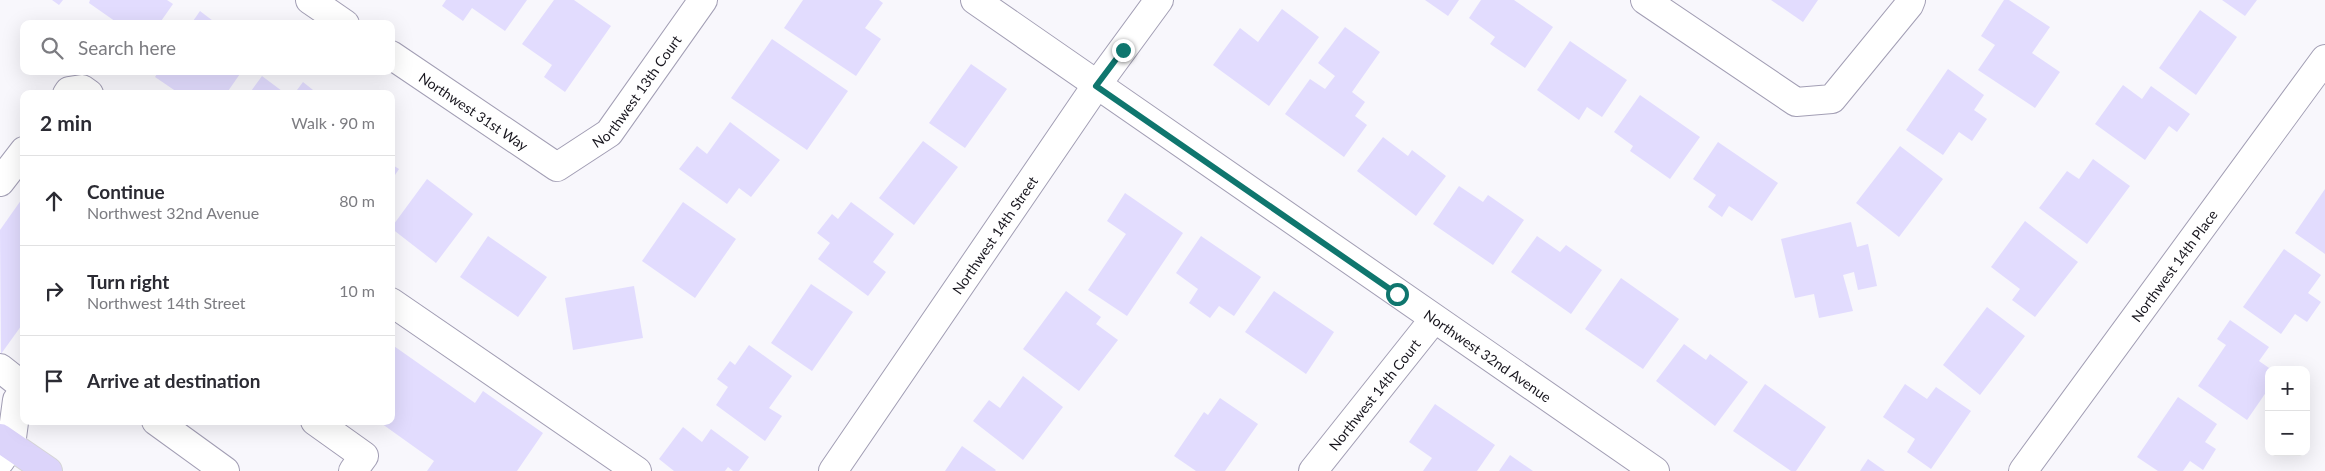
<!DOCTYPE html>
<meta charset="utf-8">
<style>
body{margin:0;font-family:Lato,sans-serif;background:#f2f2f3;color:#2b2b33}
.controls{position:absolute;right:15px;bottom:15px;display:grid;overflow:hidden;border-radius:10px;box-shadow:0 5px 20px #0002}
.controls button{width:45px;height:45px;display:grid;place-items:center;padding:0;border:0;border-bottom:1px solid #e1e1e2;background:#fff;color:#2b2b33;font:25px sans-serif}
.stop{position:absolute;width:15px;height:15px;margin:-11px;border:4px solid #0f766e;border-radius:50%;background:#fff}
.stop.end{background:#0f766e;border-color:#fff;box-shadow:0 1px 5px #0008}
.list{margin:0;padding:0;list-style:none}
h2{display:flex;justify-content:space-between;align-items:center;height:65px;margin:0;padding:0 20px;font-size:21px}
h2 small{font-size:16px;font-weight:400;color:#7c7c81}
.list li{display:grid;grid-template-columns:32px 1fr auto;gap:15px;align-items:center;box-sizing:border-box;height:90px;padding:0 20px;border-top:1px solid #e1e1e2}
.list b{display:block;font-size:19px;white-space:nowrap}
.list p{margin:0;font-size:16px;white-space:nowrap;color:#7c7c81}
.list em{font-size:16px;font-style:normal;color:#7c7c81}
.icon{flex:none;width:28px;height:28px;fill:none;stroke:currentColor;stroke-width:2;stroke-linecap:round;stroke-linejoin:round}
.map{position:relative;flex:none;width:2325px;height:471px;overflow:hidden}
.search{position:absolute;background:#fff;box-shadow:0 5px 20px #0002;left:20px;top:20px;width:375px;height:55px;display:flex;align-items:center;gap:12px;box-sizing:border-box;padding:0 18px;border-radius:10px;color:#7c7c81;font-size:19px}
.panel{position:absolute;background:#fff;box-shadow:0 5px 20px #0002;left:20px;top:90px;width:375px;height:335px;border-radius:10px}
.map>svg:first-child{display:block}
.building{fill:#e2dcfe}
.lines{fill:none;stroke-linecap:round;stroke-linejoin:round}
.minor-casing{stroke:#a29eb4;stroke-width:30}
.major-casing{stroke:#d5d5d6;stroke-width:30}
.minor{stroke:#fff;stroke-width:28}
.major{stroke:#dcd4fa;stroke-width:28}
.route{stroke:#0f766e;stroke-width:6}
.labels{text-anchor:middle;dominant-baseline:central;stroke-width:4;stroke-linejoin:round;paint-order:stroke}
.street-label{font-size:14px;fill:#17151d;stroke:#fff}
</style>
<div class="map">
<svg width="2325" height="471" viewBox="0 0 2325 471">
<rect width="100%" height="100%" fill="#f8f7fc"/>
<path class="building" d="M52,0H63L59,5Z
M90,0H167L173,4L159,24H119L89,3Z
M446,0H527L505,31L472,8L463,21L442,6Z
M554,0H574L611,26L565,92L544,77L552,65L522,44Z
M803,0H879L883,3L865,28L881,39L856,76L784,28Z
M1425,0H1459L1448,16Z
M1481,0H1514L1553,27L1525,68L1490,44L1495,37L1469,18Z
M1771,0H1818L1803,22Z
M2004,0H2009L2050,27L2032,53L2060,72L2035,108L1978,70L1995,45L1981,36Z
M2222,0H2257L2245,16Z
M1282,9L1319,37L1269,106L1213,65L1240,28L1258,42Z
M2200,10L2237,37L2196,95L2159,68Z
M200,11L217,24H191Z
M1345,27L1380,52L1352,92L1365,102L1355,116L1367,125L1344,157L1285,114L1310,79L1325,89L1335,76L1318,63Z
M772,39L848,91L807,150L731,98Z
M1570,41L1627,80L1602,117L1587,107L1579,120L1537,90Z
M971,64L1007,89L965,148L929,123Z
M1948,69L1984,95L1974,110L1987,119L1972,141L1959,132L1943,155L1906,130Z
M159,71H242L226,94H180L155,77Z
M262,76L286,94H249Z
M303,82L318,94H294Z
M2123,85L2142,99L2151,86L2190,114L2177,132L2169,126L2145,160L2095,124Z
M1640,95L1700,137L1670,179L1630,151L1633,146L1614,132Z
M730,122L780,160L751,197L739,188L727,204L679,169L697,146L707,154Z
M1383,137L1408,156L1412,150L1446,176L1416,216L1357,171Z
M923,141L958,167L914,225L879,198Z
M1718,142L1778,183L1752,221L1729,206L1722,217L1708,207L1716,195L1693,179Z
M1900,146L1943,179L1899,237L1856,203Z
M2093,159L2130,186L2087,244L2039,208L2067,171L2079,179Z
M391,164L399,169L391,181Z
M427,179L473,214L436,263L391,228Z
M1459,186L1483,202L1488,195L1524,220L1493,265L1433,224Z
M2325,189V254L2295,233Z
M1125,193L1183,233L1127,316L1088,290L1126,234L1107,221Z
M24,196V322L1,354L0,230Z
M683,202L736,239L695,298L642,261Z
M851,202L894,234L873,262L886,272L868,296L818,259L830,243L817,233L832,214L838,219Z
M2025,221L2078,262L2035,317L2012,300L2020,289L1991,267Z
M1851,222L1857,247L1868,244L1877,286L1858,290L1854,272L1843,275L1853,311L1819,318L1814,294L1795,298L1781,239Z
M488,236L547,277L518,317L460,277Z
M1201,236L1261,277L1234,316L1219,306L1210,318L1189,303L1198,289L1176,273Z
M1537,236L1560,252L1566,245L1602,270L1571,314L1511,272Z
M2284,249L2321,275L2308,293L2321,302L2307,322L2295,314L2281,334L2243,307Z
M1621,278L1679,319L1643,369L1585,329Z
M811,284L853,312L812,371L771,343Z
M634,286L643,338L573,350L565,298Z
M1066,291L1101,317L1096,324L1118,340L1079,391L1023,349Z
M1274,291L1334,332L1306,374L1245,332Z
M1987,307L2025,336L1980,395L1943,365Z
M2230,320L2269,347L2259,361L2272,370H2269V388L2247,420L2198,386L2226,345L2217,339Z
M391,344L475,403L483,391L543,433L517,471H427L434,461L378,421H391Z
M1684,344L1706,360L1710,354L1748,382L1715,426L1656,381Z
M749,345L792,376L769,408L782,416L765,441L716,405L728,387L717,379L730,361L735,365Z
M1023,376L1063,407L1023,460L973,421L989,400L1000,408Z
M1765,384L1826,427L1796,471H1791L1733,431Z
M1905,384L1927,399L1936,387L1971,411L1931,469L1907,452L1915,439L1883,417Z
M2178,397L2217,424L2205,442L2216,449L2203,470L2190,461L2183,471H2158L2137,457Z
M1220,398L1258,424L1225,471H1196L1174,456L1204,412L1208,415Z
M1435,404L1495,445L1477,471H1423L1432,458L1409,442Z
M683,427L702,442L711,429L749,457L739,471H733L728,467L725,471H674L659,459Z
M962,446L996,470L995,471H945Z
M1510,455L1533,471H1499Z
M1868,459L1885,471H1860Z"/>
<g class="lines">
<defs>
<g id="minor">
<path d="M310,0L345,24"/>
<path id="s1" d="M975,0L1655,471"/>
<path d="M1645,0L1796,102L1832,99L1909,5L1911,0"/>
<path id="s2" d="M391,55L557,167L609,133L703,0"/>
<path d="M67,94L69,91L82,89L89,94"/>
<path d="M0,182L24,151"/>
<path d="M391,302L637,471"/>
<path d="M0,368L24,387"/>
<path d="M156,421L225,471"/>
<path d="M315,421L364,456L353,471"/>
<path d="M0,461L11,445L17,400L24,392"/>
<path id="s3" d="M833,471L1096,86L1159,0"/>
<path id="s4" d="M1313,471L1434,319"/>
<path id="s5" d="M2023,471L2325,59"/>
</g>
<path id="major" d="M0,438L48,471"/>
</defs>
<use href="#minor" class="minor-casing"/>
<use href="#major" class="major-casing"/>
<use href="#minor" class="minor"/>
<use href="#major" class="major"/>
</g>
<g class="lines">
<path class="route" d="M1123,50L1096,86L1397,294"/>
</g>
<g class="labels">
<g class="street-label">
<text stroke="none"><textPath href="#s2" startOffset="312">Northwest 13th Court</textPath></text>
<text stroke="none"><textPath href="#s2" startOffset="100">Northwest 31st Way</textPath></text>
<text stroke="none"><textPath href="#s3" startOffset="286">Northwest 14th Street</textPath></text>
<text stroke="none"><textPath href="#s5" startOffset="255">Northwest 14th Place</textPath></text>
<text stroke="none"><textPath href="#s1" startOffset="624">Northwest 32nd Avenue</textPath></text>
<text stroke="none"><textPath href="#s4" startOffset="98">Northwest 14th Court</textPath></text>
</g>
</g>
</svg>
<div class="controls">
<button>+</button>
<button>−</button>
</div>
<div class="stop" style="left:1397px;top:294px"></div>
<div class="stop end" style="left:1123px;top:50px"></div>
<div class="search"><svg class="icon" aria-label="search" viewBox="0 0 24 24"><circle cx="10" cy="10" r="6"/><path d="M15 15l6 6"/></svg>Search here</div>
<section class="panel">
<h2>2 min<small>Walk · 90 m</small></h2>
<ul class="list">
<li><svg class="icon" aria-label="ahead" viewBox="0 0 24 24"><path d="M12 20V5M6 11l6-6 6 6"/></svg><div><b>Continue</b><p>Northwest 32nd Avenue</p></div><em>80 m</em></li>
<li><svg class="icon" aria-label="right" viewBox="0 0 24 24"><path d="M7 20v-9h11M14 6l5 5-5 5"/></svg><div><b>Turn right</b><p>Northwest 14th Street</p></div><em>10 m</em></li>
<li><svg class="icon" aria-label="arrive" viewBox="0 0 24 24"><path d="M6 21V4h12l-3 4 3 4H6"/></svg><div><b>Arrive at destination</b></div></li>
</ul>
</section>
</div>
